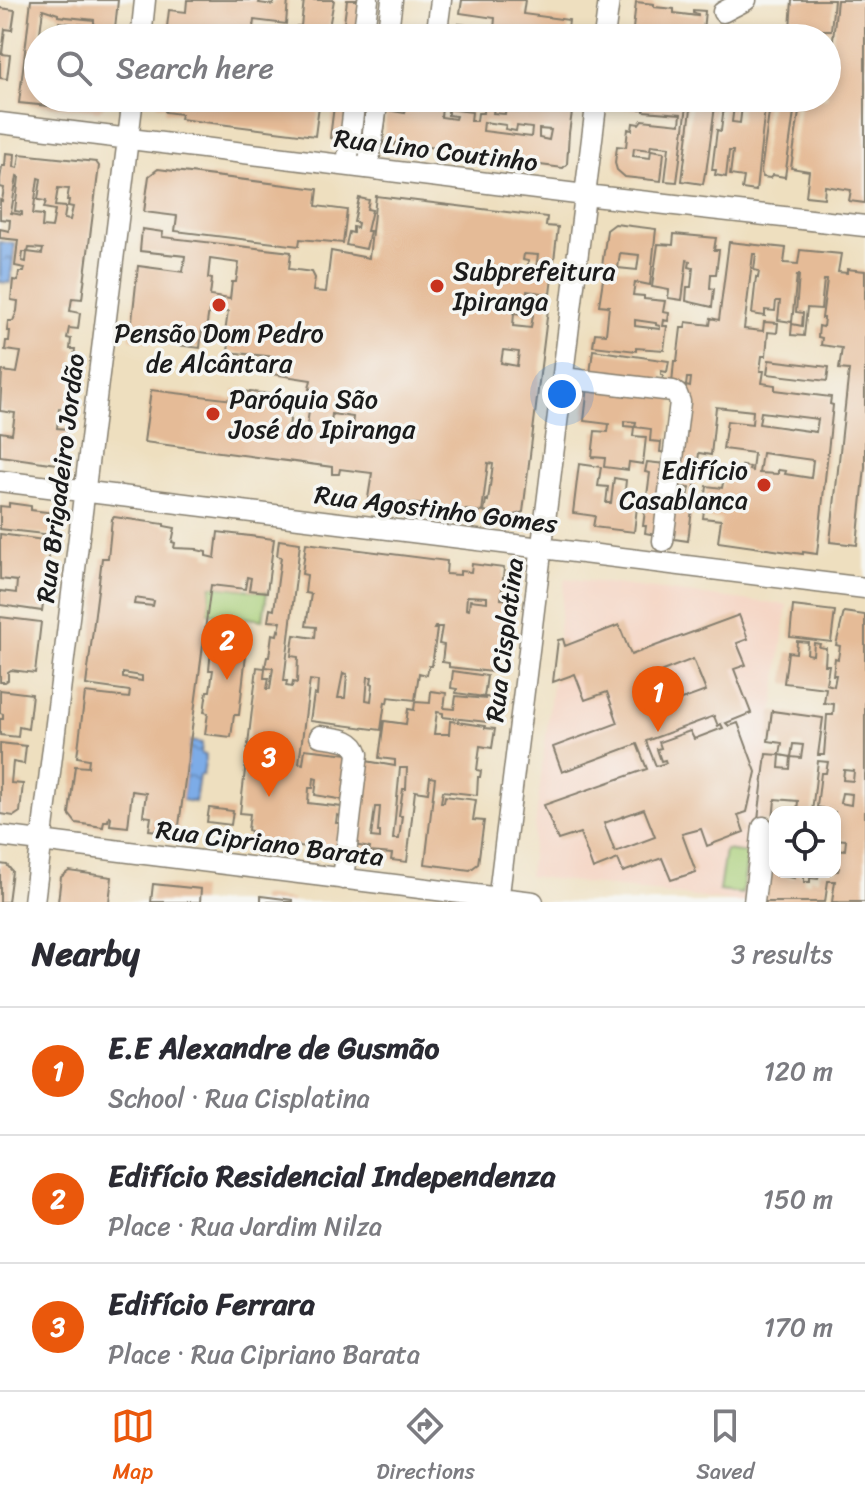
<!DOCTYPE html>
<meta charset="utf-8">
<style>
body{margin:0;font-family:Sriracha,sans-serif;background:#f2f2f3;color:#2b2b33}
.controls{position:absolute;right:24px;bottom:24px;display:grid;overflow:hidden;border-radius:16px;box-shadow:0 4px 12px #0003}
.controls button{width:72px;height:72px;display:grid;place-items:center;padding:0;border:0;border-bottom:2px solid #e1e1e2;background:#fff;color:#2b2b33;font:40px sans-serif}
.you{position:absolute;left:562px;top:394px;width:28px;height:28px;margin:-20px;border:6px solid #fff;border-radius:50%;background:#1a73e8;box-shadow:0 0 0 12px #1a73e833}
.badge{display:grid;place-items:center;width:52px;height:52px;border-radius:50%;background:#ea580c;color:#fff;font-size:26px;font-weight:700}
.pin{position:absolute;translate:-50% -66px;filter:drop-shadow(0 2px 4px #0008)}
.pin::after{content:'';position:absolute;top:42px;width:28px;height:24px;background:inherit;clip-path:polygon(0 0,100% 0,50% 100%)}
.list{margin:0;padding:0;list-style:none}
h2{display:flex;justify-content:space-between;align-items:center;height:104px;margin:0;padding:0 32px;font-size:34px}
h2 small{font-size:26px;font-weight:400;color:#7c7c81}
.list li{display:grid;grid-template-columns:52px 1fr auto;gap:24px;align-items:center;box-sizing:border-box;height:128px;padding:0 32px;border-top:2px solid #e1e1e2}
.list b{display:block;font-size:30px;white-space:nowrap}
.list p{margin:0;font-size:26px;white-space:nowrap;color:#7c7c81}
.list em{font-size:26px;font-style:normal;color:#7c7c81}
.icon{flex:none;width:44px;height:44px;fill:none;stroke:currentColor;stroke-width:2;stroke-linecap:round;stroke-linejoin:round}
.map{position:relative;flex:none;width:865px;height:902px;overflow:hidden}
.search{position:absolute;background:#fff;box-shadow:0 4px 12px #0003;left:24px;right:24px;top:24px;height:88px;display:flex;align-items:center;gap:20px;box-sizing:border-box;padding:0 28px;border-radius:44px;color:#7c7c81;font-size:30px}
.sheet{height:488px;background:#fff}
nav{display:flex;justify-content:space-around;align-items:center;box-sizing:border-box;height:112px;border-top:2px solid #e1e1e2;background:#fff;font-size:22px;color:#7c7c81}
nav a{display:grid;justify-items:center;gap:4px}
nav .on{color:#ea580c}
.map>svg:first-child{display:block}
.built{fill:#f5d3c1}
.pitch{fill:#a9ce78;stroke:#62754a;stroke-width:2}
.water{fill:url(#water-ripples);stroke:#4c6482;stroke-width:2}
.building{fill:#e5bb97;fill-rule:evenodd}
.lines{fill:none;stroke-linecap:round;stroke-linejoin:round}
.minor-casing{stroke:#857e6e;stroke-width:23}
.minor{stroke:#fff;stroke-width:20}
.poi-dot{fill:#c8321e;stroke:#f6f6f2;stroke-width:3}
.labels{text-anchor:middle;dominant-baseline:central;stroke-width:7;stroke-linejoin:round;paint-order:stroke}
.street-label{font-size:26px;fill:#1c1c1c;stroke:#f6f6f2}
.poi-label{font-size:26px;fill:#1c1c1c;stroke:#f6f6f2;text-anchor:start}
</style>
<div class="map">
<svg width="865" height="902" viewBox="0 0 865 902">
<defs>
<pattern id="water-ripples" width="26" height="14" patternUnits="userSpaceOnUse" patternTransform="scale(2)"><rect width="26" height="14" fill="#7dace7"/><path d="M2 4q2-2 4 0t4 0M15 11q2-2 4 0t4 0" fill="none" stroke="#668bba"/></pattern>
</defs>
<rect width="100%" height="100%" fill="#f6f6f2"/>
<filter id="ink" filterUnits="userSpaceOnUse"><feTurbulence type="fractalNoise" baseFrequency=".0125" numOctaves="2"/><feDisplacementMap in="SourceGraphic" scale="16" xChannelSelector="R" yChannelSelector="G"/><feConvolveMatrix kernelMatrix="1 2 1 2 8 2 1 2 1" color-interpolation-filters="sRGB"/></filter>
<filter id="wash" filterUnits="userSpaceOnUse"><feTurbulence type="fractalNoise" baseFrequency=".006" numOctaves="4" result="noise"/><feDisplacementMap in="SourceGraphic" scale="32" xChannelSelector="R" yChannelSelector="G"/><feGaussianBlur stdDeviation="1.8" result="paint"/><feColorMatrix in="noise" values="0 0 0 0 0 0 0 0 0 0 0 0 0 0 0 0 0 1.4 0 .05"/><feComposite in="paint" operator="in"/></filter>
<g filter="url(#wash)">
<rect width="100%" height="100%" fill="#eedfbf"/>
<path class="built" d="M565,578L787,605L748,902H734L529,876Z"/>
<path class="pitch" d="M211,585L267,592L263,620L207,613Z
M725,850L748,853L742,894L719,891Z"/>
<path class="water" d="M0,242L15,244L10,283L0,282Z
M190,741L202,743L201,754L206,755L203,775H199L195,802L182,800Z"/>
<g id="blocks">
<path class="building" d="M31,0H118L114,38H57L59,22L94,26V20L58,16V14L43,9L40,33L53,35V38H38V77H32L31,86L38,87V98H77L90,100V98H107L106,104L99,111L19,103Z
M187,0H260L259,3L273,5L274,0H288L286,24L254,20L252,37L167,27L169,10L186,12Z
M304,0H334L327,38H295L297,26H301Z
M347,0H361L356,38H342Z
M462,0H525L523,14L569,20L567,38H457L459,24L494,29L495,18L460,13Z
M792,0H834L831,30H822L821,38H779L780,28L790,29Z
M837,0H865V203L849,201L851,190L825,186L824,198L806,196L809,171L791,168L801,98H827V48L832,49Z
M636,2L654,4V7L674,9V13L698,16V14L693,13V10L705,11L703,31L743,36V38H698V35L696,34L695,38H683L684,36L679,35L678,38H632Z
M0,8L15,10L12,30L5,29L2,54L10,55L7,79L0,78Z
M167,30L223,36V38H166Z
M158,98H320L315,136L180,119L181,114L165,112L166,106L157,105Z
M335,98H349L344,140L330,138Z
M455,98H485V101L495,102L493,113L505,114L506,104L496,103V98H574L569,133L567,164L563,168L479,157L480,155L467,153V151L419,146V149L407,147L408,144L399,142L395,143L394,145L383,144L386,114L380,113L382,104H388L387,110L405,113L407,104L442,108L441,117L455,119L456,116L448,115V109L472,112L471,121H477L478,113H483L484,104L455,100ZM484,122L506,125L505,129L516,131L517,126L532,128L531,137L483,131ZM539,129L551,130L549,140L539,138Z
M625,98H659L677,100V98H688L677,182L665,181L669,147L651,145L650,150L634,148L633,156L650,158L651,150L664,152L661,181L625,177L617,170L615,163L617,146L626,147L628,129L632,130L633,123L639,124L642,120L680,124L681,114L644,111V109H624Z
M703,98H718L717,107L715,106L706,173H705L703,184L682,181L692,101L702,102Z
M725,98H735L732,122L740,123L743,98H766L756,191L742,189L744,177L730,175L733,151H729L726,177L715,175L716,170H712L717,130L721,131Z
M771,98H796L785,177L773,175L770,178L763,177L761,172Z
M6,153L15,154L14,167L18,168L20,154L96,162L99,166L82,299L72,298L70,311L80,313L78,329L69,328L67,338L71,339L70,349H75L68,409L59,408L57,428L67,429L64,459L57,464L0,456V432L12,434L15,413L0,411L2,371L17,373L21,352L5,350L6,341H9L10,331H7L8,321H13L17,311L18,301L11,300L13,280L18,281L19,272H24L25,268L15,266L18,240L0,238V229L9,231L10,220L0,219V200L2,201L4,188L0,187V179L2,166H5ZM17,176L19,177L15,211L22,212V215L11,213ZM38,178L41,179L38,200L46,201L44,208L55,210L52,228L42,227L43,215L33,214ZM58,188L69,189L67,200H69L68,206L73,207L70,220L64,219L66,207L55,206ZM29,248L43,249L42,254L27,252L26,262L22,261L23,252H28Z
M158,169L318,189L316,206L347,210L343,243L300,239L299,246L175,231L177,216L144,212L149,176Z
M376,196L547,217L546,226L558,227L550,294L527,291L526,298L549,301L523,512L513,516L484,512L486,500L488,501L493,464L488,463L482,512L368,498L372,473L340,469L339,474H332V467L144,442L151,390L233,400L234,390L268,394L267,404L291,408L289,430L306,433L312,389H309L311,380L272,374L275,357L228,352L230,334L225,333L228,312L209,310L206,330H202L200,348L130,339L138,266L183,272L185,256L140,251L142,229L163,232L162,237L291,252L289,269L312,272L315,278L313,291L326,292L331,251L369,258ZM524,254L538,255L536,268L528,267V261L523,260ZM210,259L239,263L236,282H232L230,299L210,296L212,279L208,278ZM514,313L533,315L531,328L513,326ZM503,350L519,352L517,366L501,363ZM332,414L353,417L350,442L329,439Z
M359,198L369,200L367,209L372,210L367,231H370L366,249L346,245L349,232L353,233V227L357,228L358,223L354,222Z
M615,224L656,229L650,285L635,282L633,295L644,296V299L665,301L663,312L669,313L668,321L664,320L663,326H667L664,350L636,348V351L593,346L595,333L606,334L609,306L599,305L605,267L602,266L607,230ZM620,253L639,255L637,270L618,268ZM635,320L656,323V325L660,326V329L635,326Z
M674,234L716,238L714,250H719L716,274H711L710,288L714,289L712,307L686,301L687,287H691L693,268L689,267L690,261L687,260L682,300L668,298L669,290L652,287L658,244L673,245Z
M729,242L786,248L784,263L798,264L800,250L841,254L838,272L847,273V269L865,271V467L857,545L830,542L849,370L839,369L842,348L821,345L822,338L818,337L819,326L823,327L824,318H822L827,280H824L821,309L807,308L804,336L791,335L792,324L802,326L803,313L796,312L799,275H797L792,322L778,320L780,301H776L775,311L765,310V316L752,314L756,277L758,278L759,271L754,270L756,254H753L744,329L763,331L764,322L778,323L777,333L768,332L766,356H762L760,371H764L762,383L775,385V390L831,397L830,404L833,405L817,554L803,552V554L718,542L721,520L703,518L707,486L722,488L726,468L742,470V466L750,467L749,470L752,471L754,453L723,449L727,421L752,424L753,411L716,407L711,455L699,453L688,541L667,538L672,494L688,497L690,488L673,486L686,386L690,387L691,378H687L686,386L672,384L674,361H677L681,328H685L686,322L710,325L711,318L719,320ZM761,412L818,419L816,432L759,424ZM762,453L813,460L811,478L785,474L786,471L778,470V474L759,473Z
M593,350L669,361L667,372L661,371V375H663L662,383L590,374Z
M769,360L829,367L827,381L767,374Z
M588,386L673,396L666,453L660,452L661,442L650,441L651,429L635,427L636,422L624,421V426L634,427L633,436L646,437L643,464L629,462L628,470L604,467L605,458L592,457L595,431L608,432L609,424L584,421Z
M647,462L665,464L656,535L645,533L646,526H643L650,473L645,472Z
M579,464L601,467L598,486L608,487L606,503H611L614,478L626,480L625,490L635,491L633,507H637L634,532L593,527L595,516L573,513Z
M9,503L31,506V510L55,513L52,535L0,529V506L9,507Z
M114,517L164,524V526L175,528L172,542L175,543L174,548L197,549V550L206,552V556L215,558L218,532L274,539L267,592L249,590L251,578L247,577L245,589L211,585L178,833L149,830L151,817L143,816L146,793L132,791L128,827L110,825L111,817L109,816L108,821H104L103,827L76,823L69,814L75,766L88,767L89,759L77,757L85,693L129,698L130,691L86,685L102,558H108L112,519ZM135,598L154,601L153,606L134,604ZM123,673L142,676V681L123,678Z
M0,534L51,541L42,611L0,605V591L16,593L17,581L0,579Z
M279,540L300,543L284,681H287L286,686L292,687L293,682L297,683L298,657L291,656L294,635L315,638L316,627L306,626L311,594L305,593L307,575L302,574L306,543L447,561L446,574L460,575V571L471,572L472,564L504,568L501,599L511,600L501,673L449,667V663L442,662L444,645L439,644L442,627H435L434,629H437L432,666H429L427,675L419,673L415,700L388,697L387,703L385,702L381,730L310,721L314,694L317,695L318,681L310,680L299,763L303,764L305,749L348,754L344,800L315,795L317,779L314,778L313,788H309L308,803L342,807L341,816L337,815L336,823H340L337,850L250,841L251,831L248,830L250,814L240,813L257,667L265,668L264,678H269L267,689H270L273,668L265,667L267,657H269L272,634L277,635L278,630L279,631L281,622L268,621L270,609L274,610L281,557L277,556ZM467,596L487,597V602L470,600L469,610L466,609ZM343,673L347,674L345,698H338ZM368,677H372L371,683L373,684L371,701L366,700Z
M793,606L835,611L831,642L790,637Z
M844,612L865,615V902H832L835,881H828L825,902H759L768,829L775,830V872H781V876L794,878V872H798V875L804,876V882H810V878L818,879L819,872L838,871L839,868L835,867V849L845,850L846,840L835,839V812H822V808L817,807L821,773H826L828,762L818,761L812,812H797L798,801L775,799L773,822L758,820L766,754L780,755L782,743L768,741L772,711L823,718L818,755H824L827,715H833L834,704L824,703L826,688L784,683L788,652L796,653L797,641L808,642L807,654L813,655L814,643L820,644L819,647L826,648L825,665H829L826,684L834,686L836,675H833L835,658L838,659L840,646L836,645ZM793,744L803,745L801,758L791,757L790,769L779,768L780,755L791,757ZM844,770L854,771L853,781L843,780ZM842,793L852,794L851,805L840,803Z
M739,615L748,639L737,643L746,665L734,669L751,713L726,723L729,726L738,723L756,772L747,812L738,815L744,832L707,846L701,829L682,834L696,872L671,880L662,858L623,872L618,859L593,869L580,833L558,840L544,805L647,769L637,744L562,772L553,747L618,723L607,692L585,700L575,674L553,682L558,640L563,639L565,646L619,625L631,655ZM693,659L706,691L673,703L669,693L658,696L654,686L665,682L662,671ZM714,716L718,726L721,724L723,728L694,739L690,731L659,742L661,748L657,749L661,761L665,760L666,763L656,766L646,741ZM644,809L655,837L615,852L604,823Z
M0,617L41,622L35,673L11,670L8,672V680L5,682H0Z
M219,627L245,630L242,653L246,654L239,715H234L231,737L205,734L208,713L204,712L207,691H210L213,670H209L211,650H216Z
M453,671L487,676L484,697L456,693L457,689L451,688Z
M0,690L32,694L28,729L19,727L18,737L0,735V719H3V714L0,713Z
M431,691L446,693L444,708L454,709L456,696L485,699V697L499,699L496,723L443,717V713L437,712L434,734H449L450,721L485,726V728L495,729L492,748L480,746L477,770L481,771L480,777H478L477,795L443,791L441,802H444L445,796L476,800L473,820L484,821L478,864L470,870L425,864L435,778L430,777L428,793L415,791L407,862L391,860L392,854L369,852L370,848L354,845L366,761L395,766V760L379,758L384,721L406,724L408,709L414,710L415,702L430,703ZM400,768H407L406,789H403L399,816H402L399,839H393ZM375,807H380L378,832H380V838L371,837Z
M0,743L26,746L24,764L13,762L11,783L23,784L20,812L14,816L0,814Z
M209,808L233,811L231,825L207,822Z
M0,864L7,865L12,871L8,902H0Z
M69,871L112,877L109,902H58L61,877Z
M153,884L201,889L200,902H151Z
M261,896L292,900V902H261Z"/>
</g>
</g>
<g filter="url(#ink)">
<use href="#blocks" fill-opacity="0" stroke="#857e6e" stroke-width="2"/>
<g class="lines">
<defs>
<path id="minor" d="M723,12L746,0
M141,38L145,0
M363,38L368,0
M387,38L392,0
M436,38L441,0
M604,38L609,0
M0,123L585,195L865,226
M347,165L355,98
M368,168L378,98
M563,378L673,391L677,394L680,402L663,541
M0,481L865,588
M320,736C335,739 353,737 358,754L343,879
M0,836L533,902
M34,902L133,98
M498,902L597,98
M754,902L763,827"/>
</defs>
<use href="#minor" class="minor-casing"/>
<use href="#minor" class="minor"/>
</g>
</g>
<g class="poi-dot">
<circle cx="437" cy="286" r="8"/>
<circle cx="219" cy="305" r="8"/>
<circle cx="213" cy="414" r="8"/>
<circle cx="764" cy="485" r="8"/>
</g>
<g class="labels">
<g class="street-label">
<text transform="translate(436 150) rotate(7)">Rua Lino Coutinho</text>
<text transform="translate(60 478) rotate(-83)">Rua Brigadeiro Jordão</text>
<text transform="translate(436 509) rotate(7)">Rua Agostinho Gomes</text>
<text transform="translate(504 640) rotate(-83)">Rua Cisplatina</text>
<text transform="translate(270 843) rotate(7)">Rua Cipriano Barata</text>
</g>
<g class="poi-label">
<text x="453" y="271">Subprefeitura<tspan x="453" dy="30">Ipiranga</tspan></text>
<text x="219" y="333" text-anchor="middle">Pensão Dom Pedro<tspan x="219" dy="30">de Alcântara</tspan></text>
<text x="229" y="399">Paróquia São<tspan x="229" dy="30">José do Ipiranga</tspan></text>
<text x="748" y="470" text-anchor="end">Edifício<tspan x="748" dy="30">Casablanca</tspan></text>
</g>
</g>
</svg>
<div class="controls">
<button><svg class="icon" aria-label="locate" viewBox="0 0 24 24"><circle cx="12" cy="12" r="6"/><path d="M12 2v4M12 18v4M2 12h4M18 12h4"/></svg></button>
</div>
<div class="you"></div>
<div class="pin badge" style="left:658px;top:732px">1</div>
<div class="pin badge" style="left:227px;top:680px">2</div>
<div class="pin badge" style="left:269px;top:797px">3</div>
<div class="search"><svg class="icon" aria-label="search" viewBox="0 0 24 24"><circle cx="10" cy="10" r="6"/><path d="M15 15l6 6"/></svg>Search here</div>
</div>
<section class="sheet">
<h2>Nearby<small>3 results</small></h2>
<ul class="list">
<li><span class="badge">1</span><div><b>E.E Alexandre de Gusmão</b><p>School · Rua Cisplatina</p></div><em>120 m</em></li>
<li><span class="badge">2</span><div><b>Edifício Residencial Independenza</b><p>Place · Rua Jardim Nilza</p></div><em>150 m</em></li>
<li><span class="badge">3</span><div><b>Edifício Ferrara</b><p>Place · Rua Cipriano Barata</p></div><em>170 m</em></li>
</ul>
</section>
<nav>
<a class="on"><svg class="icon" aria-label="map" viewBox="0 0 24 24"><path d="M3 6l6-2 6 2 6-2v14l-6 2-6-2-6 2zM9 4v14M15 6v14"/></svg>Map</a>
<a><svg class="icon" aria-label="directions" viewBox="0 0 24 24"><path d="M12 3l9 9-9 9-9-9zM9 14v-3h6M13 9l2 2-2 2"/></svg>Directions</a>
<a><svg class="icon" aria-label="saved" viewBox="0 0 24 24"><path d="M7 4h10v16l-5-4-5 4z"/></svg>Saved</a>
</nav>
